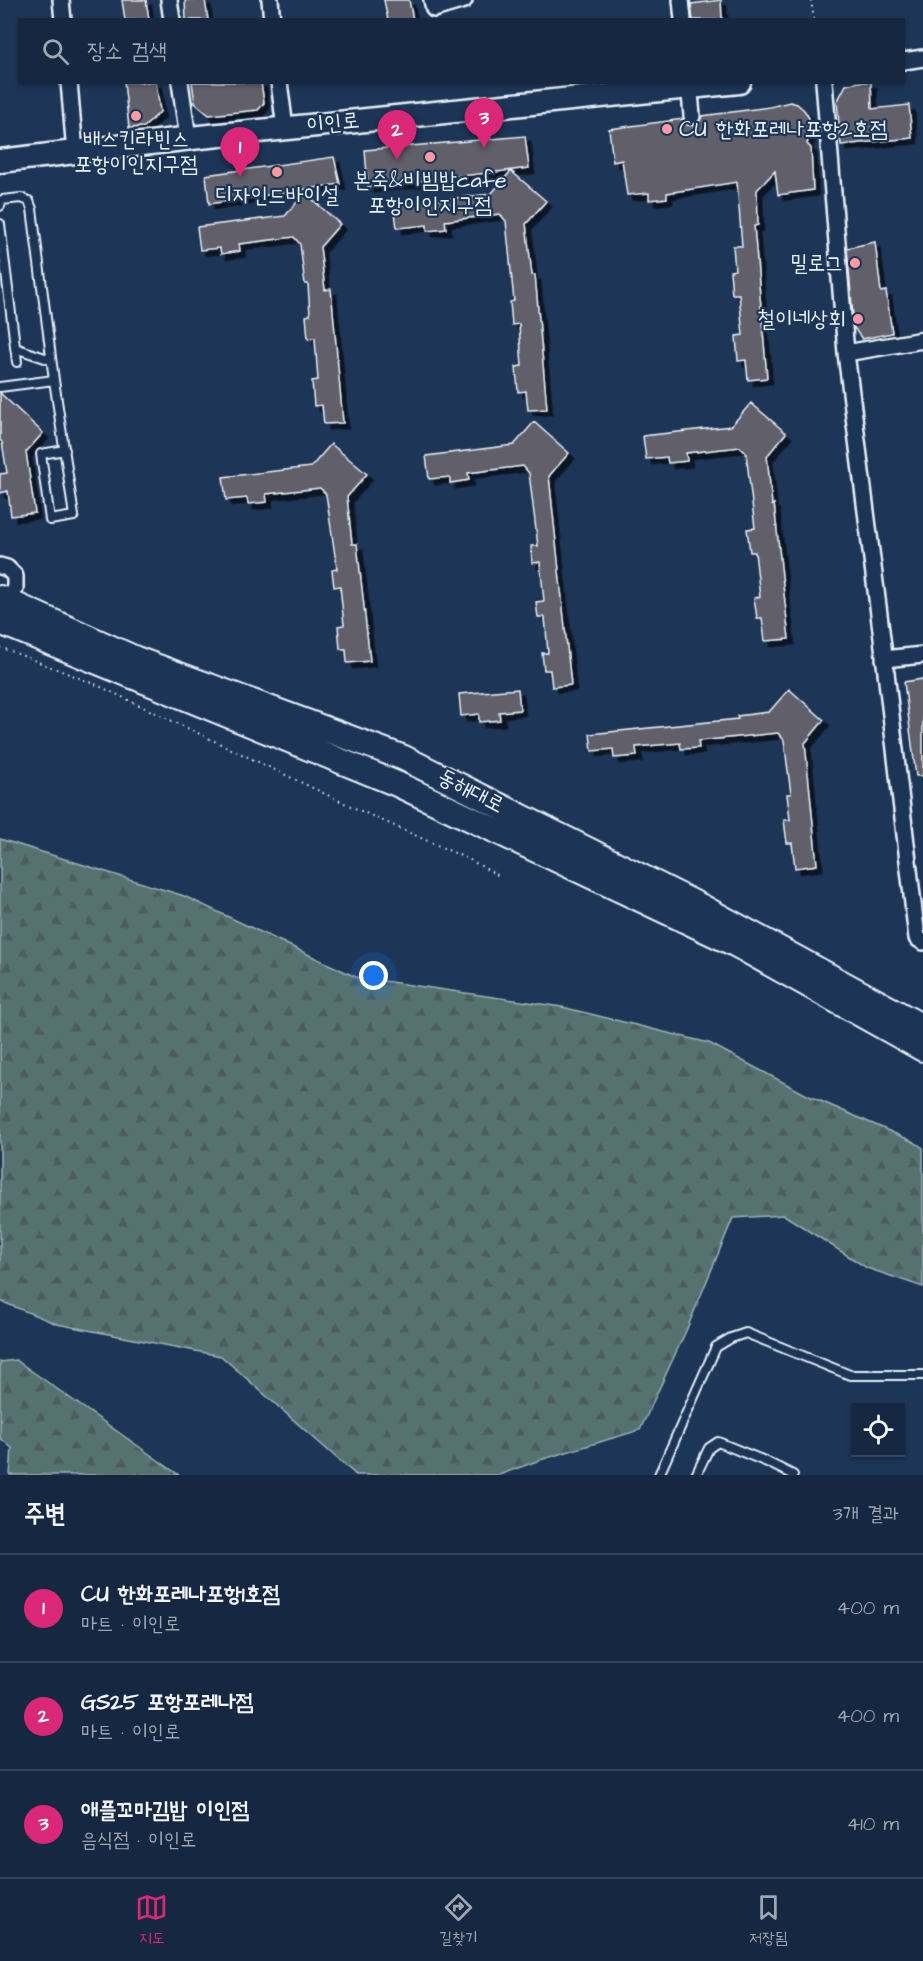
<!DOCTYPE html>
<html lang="ko">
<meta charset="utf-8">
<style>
body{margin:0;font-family:"Architects Daughter","Poor Story",sans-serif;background:#23344c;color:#f1f3f6}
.controls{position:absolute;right:18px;bottom:18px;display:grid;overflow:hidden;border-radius:0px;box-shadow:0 2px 4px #0004}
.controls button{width:54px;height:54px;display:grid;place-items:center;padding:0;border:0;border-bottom:2px solid #35445a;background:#162841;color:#f1f3f6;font:30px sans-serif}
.you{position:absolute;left:374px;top:976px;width:21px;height:21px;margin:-15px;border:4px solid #fff;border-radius:50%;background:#1a73e8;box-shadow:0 0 0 9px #1a73e833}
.badge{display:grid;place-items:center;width:39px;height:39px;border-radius:50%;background:#db2777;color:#fff;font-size:20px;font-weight:700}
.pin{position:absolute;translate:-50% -50px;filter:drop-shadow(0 2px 3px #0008)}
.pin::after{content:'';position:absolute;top:32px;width:21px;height:18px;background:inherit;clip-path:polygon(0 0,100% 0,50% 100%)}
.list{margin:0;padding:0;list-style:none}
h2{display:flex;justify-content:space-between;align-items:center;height:78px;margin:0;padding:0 24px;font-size:26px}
h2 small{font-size:20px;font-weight:400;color:#9ea6b1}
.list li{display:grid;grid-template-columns:39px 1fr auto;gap:18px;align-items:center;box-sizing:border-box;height:108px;padding:0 24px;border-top:2px solid #35445a}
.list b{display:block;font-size:22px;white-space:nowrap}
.list p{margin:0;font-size:20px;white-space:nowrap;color:#9ea6b1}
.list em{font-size:20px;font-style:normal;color:#9ea6b1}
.icon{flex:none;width:33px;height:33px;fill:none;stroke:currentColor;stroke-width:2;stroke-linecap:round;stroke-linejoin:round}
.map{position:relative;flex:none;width:923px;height:1475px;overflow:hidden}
.search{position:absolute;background:#162841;box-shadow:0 2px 4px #0004;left:18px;right:18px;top:18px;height:66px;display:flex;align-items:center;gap:15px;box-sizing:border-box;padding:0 21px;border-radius:0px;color:#9ea6b1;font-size:22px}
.sheet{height:402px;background:#162841}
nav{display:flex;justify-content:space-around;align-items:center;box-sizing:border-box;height:84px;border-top:2px solid #35445a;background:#162841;font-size:16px;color:#9ea6b1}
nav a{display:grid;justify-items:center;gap:3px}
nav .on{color:#db2777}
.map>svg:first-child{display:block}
.forest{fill:url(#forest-firs);stroke:#9fb2b4;stroke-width:1.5}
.building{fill:#605e6a;stroke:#e8f1f8;stroke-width:1.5;filter:url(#shadow)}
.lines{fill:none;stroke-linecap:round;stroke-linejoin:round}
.lane-casing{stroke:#e8f1f8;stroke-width:12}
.street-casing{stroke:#e8f1f8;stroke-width:20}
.secondary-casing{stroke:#e8f1f8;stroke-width:27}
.primary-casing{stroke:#e8f1f8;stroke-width:28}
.path{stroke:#e8f1f8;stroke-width:2;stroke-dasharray:1.5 4.5;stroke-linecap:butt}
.lane{stroke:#1d3557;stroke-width:8}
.street{stroke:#1d3557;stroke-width:15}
.secondary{stroke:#1d3557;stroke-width:22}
.primary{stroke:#1d3557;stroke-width:24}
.poi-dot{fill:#ff9aa2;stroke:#1d3557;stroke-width:2}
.labels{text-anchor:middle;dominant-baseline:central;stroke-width:4.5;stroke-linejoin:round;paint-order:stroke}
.street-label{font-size:22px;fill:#e8f1f8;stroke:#1d3557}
.poi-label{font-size:22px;fill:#e8f1f8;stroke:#1d3557}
</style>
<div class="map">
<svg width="923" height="1475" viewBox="0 0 923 1475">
<defs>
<pattern id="forest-firs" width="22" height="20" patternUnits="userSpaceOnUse" patternTransform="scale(1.5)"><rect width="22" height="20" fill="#567270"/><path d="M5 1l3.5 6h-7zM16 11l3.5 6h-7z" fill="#4d5b5b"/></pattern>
<filter id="shadow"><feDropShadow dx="5.5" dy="5.5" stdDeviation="0" flood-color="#0009"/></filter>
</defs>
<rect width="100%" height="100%" fill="#1d3557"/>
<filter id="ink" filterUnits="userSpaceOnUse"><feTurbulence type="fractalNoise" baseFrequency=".0167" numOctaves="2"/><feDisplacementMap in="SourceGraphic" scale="12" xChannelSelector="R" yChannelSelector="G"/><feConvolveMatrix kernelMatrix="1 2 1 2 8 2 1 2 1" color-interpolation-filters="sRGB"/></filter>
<g filter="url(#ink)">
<path class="forest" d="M0,839L184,896L356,977L562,1007L709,1043L807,1095L914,1142L923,1148V1287L867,1268L784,1215L733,1218L686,1331L640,1430L540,1460L499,1475H356L221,1356L57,1324L0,1301Z
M16,1360L179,1475H10L12,1448L0,1438V1362Z"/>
<path class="building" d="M122,0H146L149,20H125Z
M185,0H205L208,20H186Z
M384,0H409L413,20H388Z
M721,0L722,20H693L691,4Z
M124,82H156L160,112L144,127L129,128Z
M192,82H261L264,103L258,110L209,115L195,103Z
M859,82H871L872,109L909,105L912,138L841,145L837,102L846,85Z
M790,102L797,104L804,110L809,118L810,133L807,144L811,148L813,190L778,195L775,171L757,190L758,225L754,226L767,378L748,380L746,360L738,361L736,336L743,335L739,294H732L730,271L735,270L733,246H742L737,182L667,193V198L649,200V193L627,195L622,160L613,162L609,129L683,119L687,125L693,126L698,124L702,116L770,107Z
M525,136L529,168L368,187L365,150Z
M334,157L340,184L209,204L206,175Z
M511,171L546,201L526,224L532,275H535L547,409L528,410L526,391L518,392L516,367L522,366L519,324L512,325L510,302L514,301L506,221L500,214L445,221L446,229L427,231V225L397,228L394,205L491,194Z
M305,193L340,224L320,247L325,290L331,289L343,423L324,424L322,405L314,406L312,381L318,380L315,338L308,339L306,316L310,315L308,284H305L300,244L294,237L239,244L240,251L221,254L220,248L200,250L197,227L285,216Z
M875,242L881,292L886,291L892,333L862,339L854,328L847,248Z
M0,393L43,433L26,452L35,513L11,516L8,491L0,493V474L7,473L2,442L0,440Z
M751,403L786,433L767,456L772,505L774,504L789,639L765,641L762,618H757L754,598L760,597L755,552H750L747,529L755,528L746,453L740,447L686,453L687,461L668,463L667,457L646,459L643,436L731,426Z
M534,422L569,453L549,476L571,685L552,687L550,670H544L542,653H548L545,617H538L536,602L544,601L540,562L532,563L531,546H538L529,473L523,466L468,473L469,480L450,483V477L429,479L426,456L514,445Z
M331,444L367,474L347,497L352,544H357L370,661L347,663L346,649H340L338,626L344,625L340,586L334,587L332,570L337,569L326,494L320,488L266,494L267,502L248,504L247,498L226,500L223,477L311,467Z
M923,679V776H916L904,682Z
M518,689L520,710L499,712L500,720L479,722V714L461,716L459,694Z
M789,689L824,720L805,743L817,865L795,868L792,843H787L784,820H790L787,794H791L784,740L778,733L698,741L699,748L681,749L680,743L636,747L637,756L614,758L613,749L592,751L590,734L738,719L737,716L769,712Z"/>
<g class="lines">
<defs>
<path id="lane" d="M0,206L2,200L21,198L29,201L32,209L54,380
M0,224L17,362
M15,348L51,360
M0,387L54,380L74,516L50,520L41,454L65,450
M659,1475L716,1347L731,1338L746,1333L850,1375H923
M696,1475L709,1448L718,1442L767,1462L793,1475"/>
<path id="street" d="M61,0L63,20
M169,0L172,20
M270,0L272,20
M432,0L434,9L464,0
M681,0L683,20
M904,61L923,58
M69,82L75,152
M180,82L188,138
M279,82L285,128
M689,82L692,116
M824,82L846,353L882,638L917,938L923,942
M846,353L923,340
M0,566L7,568L15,576V589
M884,659L923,655"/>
<path id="secondary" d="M0,161L200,137L739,82"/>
<path id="primary" d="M0,598L136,659L404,758L704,908L923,1027
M0,622L397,784L735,944L923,1049"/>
</defs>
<use href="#lane" class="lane-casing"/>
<use href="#street" class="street-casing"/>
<use href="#secondary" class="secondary-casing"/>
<use href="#primary" class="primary-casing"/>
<path class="path" d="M811,0L814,20
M0,647L97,685L361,811L468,859L501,877"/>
<use href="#lane" class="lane"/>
<use href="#street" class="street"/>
<use href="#secondary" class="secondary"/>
<use href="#primary" class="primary"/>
</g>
</g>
<g class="poi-dot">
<circle cx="136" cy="116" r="6"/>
<circle cx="667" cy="129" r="6"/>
<circle cx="430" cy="157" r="6"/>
<circle cx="277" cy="172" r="6"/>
<circle cx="855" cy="263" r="6"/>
<circle cx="858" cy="319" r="6"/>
</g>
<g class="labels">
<g class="street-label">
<text transform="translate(333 123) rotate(-6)">이인로</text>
<text transform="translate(471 791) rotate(27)">동해대로</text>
</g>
<g class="poi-label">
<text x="679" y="129" text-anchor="start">CU 한화포레나포항2호점</text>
<text x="136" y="139">배스킨라빈스<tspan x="136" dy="25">포항이인지구점</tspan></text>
<text x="430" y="180">본죽&amp;비빔밥cafe<tspan x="430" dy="25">포항이인지구점</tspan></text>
<text x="277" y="195">디자인드바이설</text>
<text x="843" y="263" text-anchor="end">밀로그</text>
<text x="846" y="319" text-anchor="end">철이네상회</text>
</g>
</g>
</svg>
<div class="controls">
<button><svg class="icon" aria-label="locate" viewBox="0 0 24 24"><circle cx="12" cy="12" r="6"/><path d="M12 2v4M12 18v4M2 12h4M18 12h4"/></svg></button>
</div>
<div class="you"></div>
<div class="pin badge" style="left:240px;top:177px">1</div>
<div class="pin badge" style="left:397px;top:160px">2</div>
<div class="pin badge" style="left:484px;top:148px">3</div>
<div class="search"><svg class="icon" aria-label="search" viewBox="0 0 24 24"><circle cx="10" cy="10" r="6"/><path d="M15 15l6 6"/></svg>장소 검색</div>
</div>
<section class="sheet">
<h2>주변<small>3개 결과</small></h2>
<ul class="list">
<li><span class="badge">1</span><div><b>CU 한화포레나포항1호점</b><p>마트 · 이인로</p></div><em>400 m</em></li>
<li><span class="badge">2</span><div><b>GS25 포항포레나점</b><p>마트 · 이인로</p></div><em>400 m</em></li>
<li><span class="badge">3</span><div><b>애플꼬마김밥 이인점</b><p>음식점 · 이인로</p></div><em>410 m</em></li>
</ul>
</section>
<nav>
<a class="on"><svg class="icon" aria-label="map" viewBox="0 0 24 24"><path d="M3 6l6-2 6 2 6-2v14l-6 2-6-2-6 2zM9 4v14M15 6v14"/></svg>지도</a>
<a><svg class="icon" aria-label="directions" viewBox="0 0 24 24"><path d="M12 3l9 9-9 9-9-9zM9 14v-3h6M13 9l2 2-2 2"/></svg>길찾기</a>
<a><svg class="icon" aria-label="saved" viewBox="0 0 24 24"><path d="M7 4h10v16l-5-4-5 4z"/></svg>저장됨</a>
</nav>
